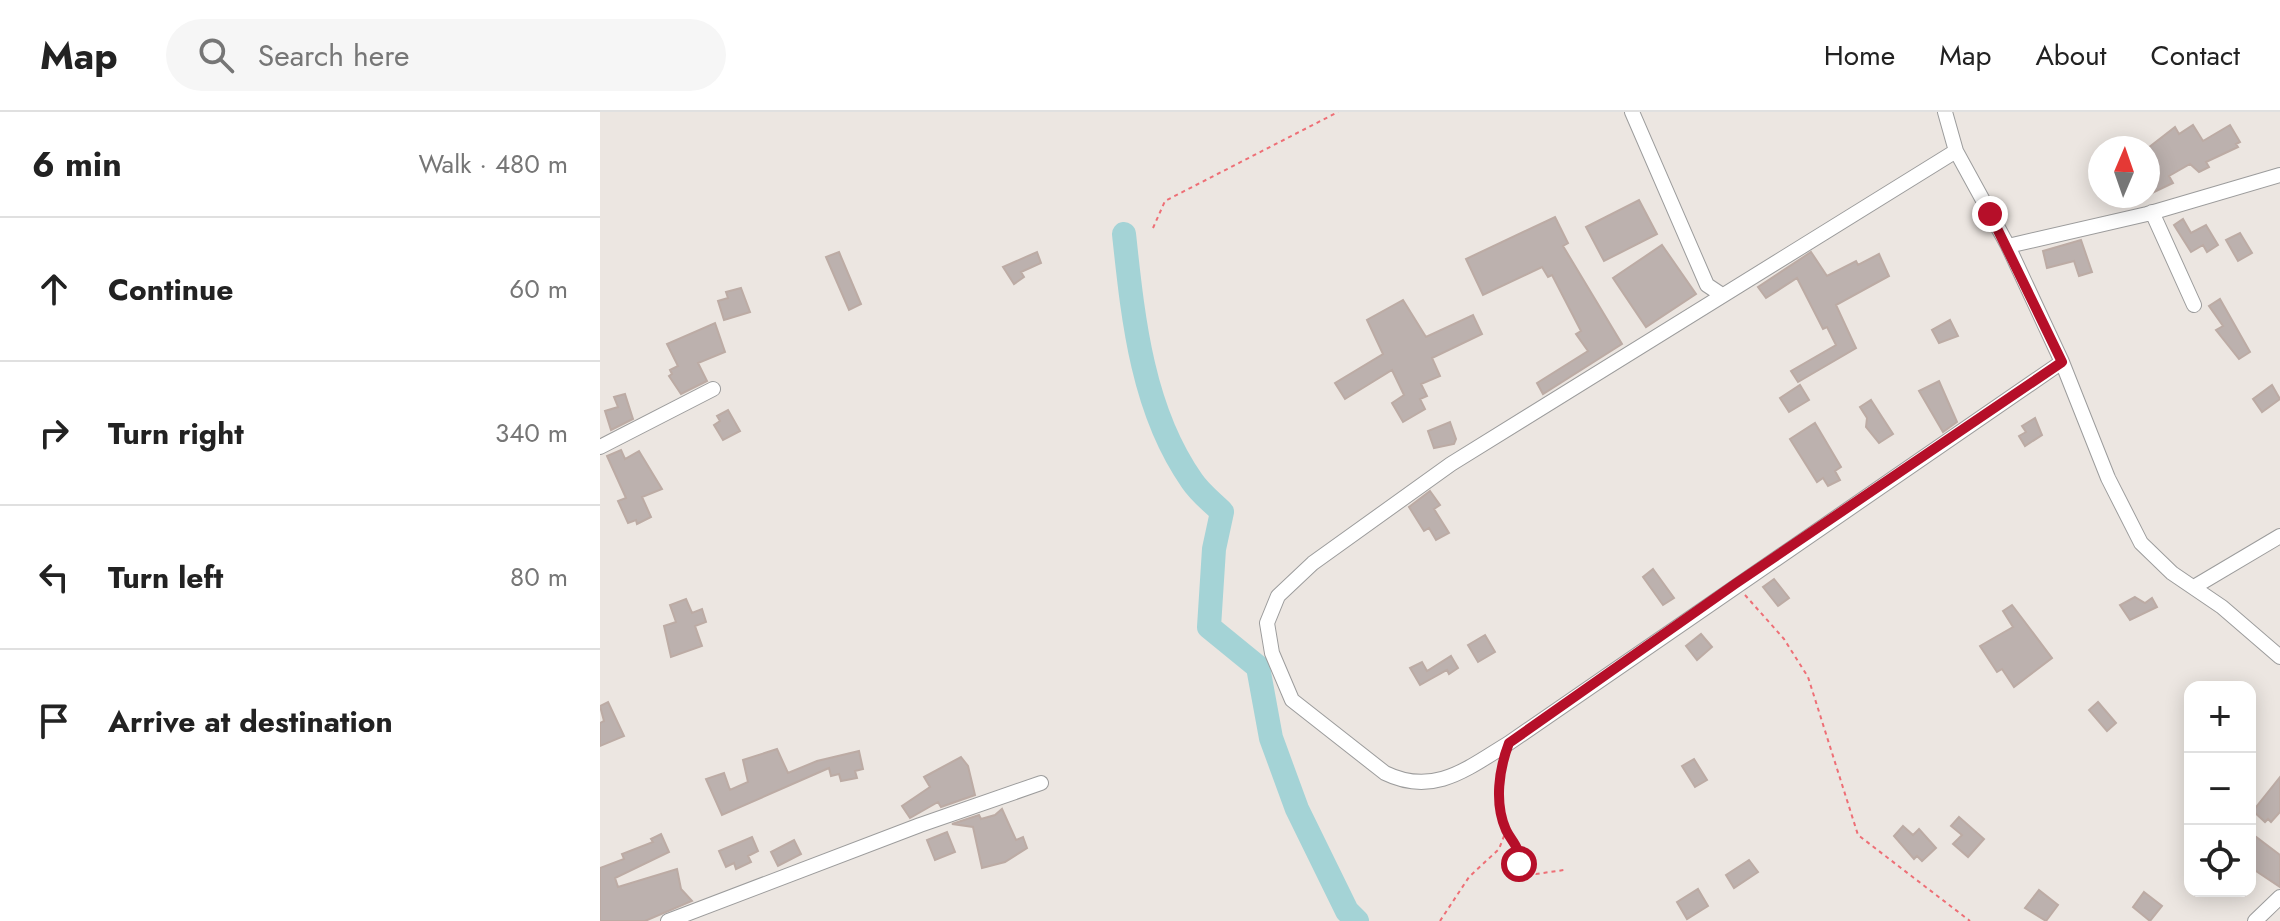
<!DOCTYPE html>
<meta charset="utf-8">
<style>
body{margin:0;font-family:Jost,sans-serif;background:#f6f6f6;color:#222}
.controls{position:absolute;right:24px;bottom:24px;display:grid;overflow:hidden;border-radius:16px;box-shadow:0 4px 20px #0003}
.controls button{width:72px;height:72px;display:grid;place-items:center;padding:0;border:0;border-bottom:2px solid #e0e0e0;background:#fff;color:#222;font:40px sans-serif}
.compass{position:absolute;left:1488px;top:24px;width:72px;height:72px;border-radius:50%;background:#fff;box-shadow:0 4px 20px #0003;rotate:2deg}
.stop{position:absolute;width:24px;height:24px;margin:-18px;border:6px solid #b60f29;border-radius:50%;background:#fff}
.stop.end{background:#b60f29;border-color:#fff;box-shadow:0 2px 8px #0008}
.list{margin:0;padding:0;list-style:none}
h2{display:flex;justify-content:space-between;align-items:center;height:104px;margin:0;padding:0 32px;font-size:34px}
h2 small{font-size:26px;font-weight:400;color:#767676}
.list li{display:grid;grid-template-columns:52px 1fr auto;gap:24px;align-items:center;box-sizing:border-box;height:144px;padding:0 32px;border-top:2px solid #e0e0e0}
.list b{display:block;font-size:30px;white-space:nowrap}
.list em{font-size:26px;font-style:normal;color:#767676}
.icon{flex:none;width:44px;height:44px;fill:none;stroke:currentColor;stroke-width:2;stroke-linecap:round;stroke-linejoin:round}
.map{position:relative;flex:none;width:1680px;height:809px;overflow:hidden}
header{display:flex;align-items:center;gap:48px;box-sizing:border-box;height:112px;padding:0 40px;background:#fff;border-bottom:2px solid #e0e0e0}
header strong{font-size:38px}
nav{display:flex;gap:44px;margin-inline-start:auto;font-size:28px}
.search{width:560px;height:72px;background:#f6f6f6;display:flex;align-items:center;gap:20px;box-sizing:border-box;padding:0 28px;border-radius:44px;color:#767676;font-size:30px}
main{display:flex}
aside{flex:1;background:#fff}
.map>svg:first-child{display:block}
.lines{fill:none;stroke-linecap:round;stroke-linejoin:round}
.river{stroke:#a4d3d6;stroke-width:24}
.building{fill:#bcb1ae;stroke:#bcaba4;stroke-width:2}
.minor-casing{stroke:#9c9c9c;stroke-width:16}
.path{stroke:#ee6f76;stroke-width:2;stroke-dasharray:4 4;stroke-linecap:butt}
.minor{stroke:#fff;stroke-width:14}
.route{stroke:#b60f29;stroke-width:10}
</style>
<header>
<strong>Map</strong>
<div class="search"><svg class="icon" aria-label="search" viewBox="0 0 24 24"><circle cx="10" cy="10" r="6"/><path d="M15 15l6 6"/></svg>Search here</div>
<nav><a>Home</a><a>Map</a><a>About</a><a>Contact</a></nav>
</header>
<main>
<aside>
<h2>6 min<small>Walk · 480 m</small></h2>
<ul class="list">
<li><svg class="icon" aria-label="ahead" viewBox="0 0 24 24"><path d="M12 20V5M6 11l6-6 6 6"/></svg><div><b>Continue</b></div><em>60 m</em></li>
<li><svg class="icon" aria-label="right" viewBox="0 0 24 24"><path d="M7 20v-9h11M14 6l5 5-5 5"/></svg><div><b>Turn right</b></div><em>340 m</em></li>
<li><svg class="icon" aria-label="left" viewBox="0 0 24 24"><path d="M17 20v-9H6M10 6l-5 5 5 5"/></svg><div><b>Turn left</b></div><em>80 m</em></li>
<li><svg class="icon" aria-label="arrive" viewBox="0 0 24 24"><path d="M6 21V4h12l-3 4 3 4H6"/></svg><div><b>Arrive at destination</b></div></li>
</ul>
</aside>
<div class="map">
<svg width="1680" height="809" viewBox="0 0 1680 809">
<rect width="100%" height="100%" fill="#ece6e1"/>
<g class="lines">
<path class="river" d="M524,122C533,206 542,298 592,369C600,381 613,391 622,400L614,437L609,515L658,555L671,626L697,697L747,799L757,809"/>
</g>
<path class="building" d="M1593,13L1603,29L1630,13L1640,30L1636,32L1638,35L1606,50L1609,55L1599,60L1590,52L1569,64L1573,71L1548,83V36L1575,15L1579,22Z
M1039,88L1057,122L1004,149L986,115Z
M955,105L968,131L963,134L1022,232L943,282L937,271L988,239L976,222L981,219L952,163L948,165L942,155L883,183L866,147Z
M1583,107L1591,121L1606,113L1618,133L1607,140L1603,133L1591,140L1574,113Z
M1640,121L1652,141L1638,149L1626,128Z
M1481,128L1492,160L1479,164L1474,149L1447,156L1443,139Z
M1062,133L1096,182L1046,215L1013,166Z
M239,140L261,192L249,198L226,145Z
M437,140L441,151L421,160L424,165L414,172L403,155Z
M1211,140L1227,164L1256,149L1258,153L1279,142L1289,164L1236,193L1256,236L1198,270L1191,259L1236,233L1227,215L1223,217L1197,166L1166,186L1158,175Z
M141,176L150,200L124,208L118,189L128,186L126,180Z
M1620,187L1650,240L1639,247L1616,218L1623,214L1609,194Z
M803,188L826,225L873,203L882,222L832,246L840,264L821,272L827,284L820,287L825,297L803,310L792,291L804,283L792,258L745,287L735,271L783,242L767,208Z
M1350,208L1358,224L1339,231L1332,218Z
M115,211L125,240L98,251L107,269L81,282L69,264L72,262L70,258L78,254L67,232Z
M1339,269L1357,310L1343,320L1319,279Z
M1200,273L1209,288L1189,300L1180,286Z
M1672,273L1680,287L1662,300L1653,287Z
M25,282L33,307L11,318L5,299L18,295L14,285Z
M1271,288L1293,322L1279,331L1266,315L1267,306L1260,295Z
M128,298L140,319L123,328L114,313L120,309L117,304Z
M1435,306L1442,323L1425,334L1419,324L1426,320L1422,314Z
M850,310L856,327L854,332L834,336L828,319Z
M1215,311L1241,355L1235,359L1240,368L1228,374L1223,366L1217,370L1190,327Z
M21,338L25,347L39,339L62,377L42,385L51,405L37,412L36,408L28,411L18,389L26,386L7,344Z
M830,379L840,393L834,397L849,421L836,428L829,416L824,419L809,395Z
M1053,457L1074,486L1063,493L1043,465Z
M1174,467L1189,486L1178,494L1163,475Z
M1535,485L1545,491L1552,486L1557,495L1530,508L1520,493Z
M86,487L92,501L102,497L106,510L95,514L102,534L71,545L64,514L76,510L70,493Z
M1412,493L1452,546L1414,575L1402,557L1397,560L1380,534L1413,515L1403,499Z
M1101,522L1112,535L1097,548L1086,534Z
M885,523L895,540L878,550L868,533Z
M851,544L858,556L849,562L847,558L820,573L810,556L822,550L827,559Z
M8,590L24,624L0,634V611L4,609L0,594Z
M1498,590L1516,611L1507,619L1489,598Z
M177,637L188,661L217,649L259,639L263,657L255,659L257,666L241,669L239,662L231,664L229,656L122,703L106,667L124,661L130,678L148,670L143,648Z
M361,645L368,654L375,683L341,695L338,690L310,706L302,694L330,675L324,665Z
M1094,647L1107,668L1095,675L1082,654Z
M1680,665V700L1671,710L1668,707L1665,710L1653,699Z
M402,697L416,728L423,725L427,736L405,750L382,756L373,715L352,712L379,703L381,707L395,703Z
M1359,705L1384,727L1368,745L1353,732L1362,723L1351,714Z
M1303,714L1313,723L1319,717L1336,736L1322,749L1317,744L1314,747L1294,724Z
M347,720L355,740L335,748L327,728Z
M61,722L69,740L15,766L18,775L77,757L81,777L92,789L45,809H0V756L24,747L22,742L53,730L51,727Z
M1655,724L1680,743V775L1650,755V730Z
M152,725L158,739L148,744L151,750L136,757L134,751L126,755L119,739Z
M194,728L201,742L178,754L171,740Z
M1149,748L1158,760L1134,776L1126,763Z
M1098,777L1108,794L1087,807L1077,790Z
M1439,778L1458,793L1446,809L1425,796Z
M1544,780L1562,794L1550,809L1533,795Z"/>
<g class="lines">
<defs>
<path id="minor" d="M1032,0L1107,173L1122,183
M1345,0L1356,39
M1552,100L1594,193
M1408,134L1547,102L1680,63
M1462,250L909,631C868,656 834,685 785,661L692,588L672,541L667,511L678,484L713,451L851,352L1356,39L1408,134L1462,250L1508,366L1541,431L1572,461L1622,495L1680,545
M0,335L113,277
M1594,475L1680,424
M68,809L320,713L441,671
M1655,809L1680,785"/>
</defs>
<use href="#minor" class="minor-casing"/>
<path class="path" d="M553,116L565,89L738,0
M1145,483L1184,527L1208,565L1258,723L1370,809
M907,720L920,736L919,752L936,762L964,758
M840,809L869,765L899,737L906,719L901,695L900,655"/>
<use href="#minor" class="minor"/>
</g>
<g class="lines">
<path class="route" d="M919,752C920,734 913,732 906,718C894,691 899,657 909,631L1135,472L1462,250L1390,102"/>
</g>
</svg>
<div class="controls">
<button>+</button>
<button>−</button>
<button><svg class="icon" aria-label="locate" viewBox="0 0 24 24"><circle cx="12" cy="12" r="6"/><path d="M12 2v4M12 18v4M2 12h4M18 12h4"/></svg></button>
</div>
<svg class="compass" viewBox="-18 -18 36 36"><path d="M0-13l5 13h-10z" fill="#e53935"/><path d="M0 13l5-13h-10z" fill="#767676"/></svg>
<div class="stop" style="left:919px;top:752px"></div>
<div class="stop end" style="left:1390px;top:102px"></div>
</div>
</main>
